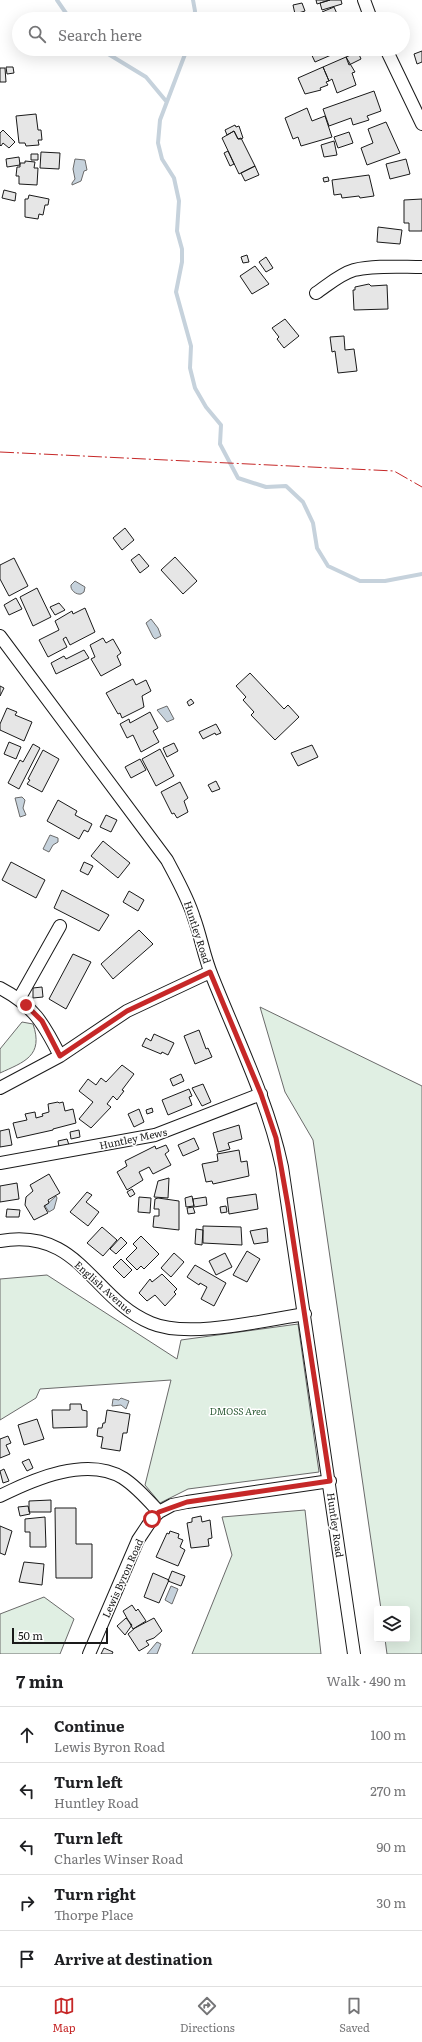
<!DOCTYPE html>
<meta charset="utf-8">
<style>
body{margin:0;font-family:Literata,serif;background:#f2f2f2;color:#202124}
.controls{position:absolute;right:12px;bottom:12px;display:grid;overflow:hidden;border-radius:4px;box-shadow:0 4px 16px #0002}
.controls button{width:36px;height:36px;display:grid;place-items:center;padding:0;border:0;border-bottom:1px solid #e0e0e0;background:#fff;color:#202124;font:20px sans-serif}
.scale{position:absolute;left:12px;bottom:10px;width:96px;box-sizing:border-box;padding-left:4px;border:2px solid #1a1a1a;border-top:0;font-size:11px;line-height:14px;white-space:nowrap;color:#1a1a1a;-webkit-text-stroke:3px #fff;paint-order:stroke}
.stop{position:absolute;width:12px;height:12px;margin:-9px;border:3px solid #c62828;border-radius:50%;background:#fff}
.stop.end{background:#c62828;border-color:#fff;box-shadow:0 1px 4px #0008}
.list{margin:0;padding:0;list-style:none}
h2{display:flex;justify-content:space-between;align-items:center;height:52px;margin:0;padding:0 16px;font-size:17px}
h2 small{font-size:13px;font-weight:400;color:#757577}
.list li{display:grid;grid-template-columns:26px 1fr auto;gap:12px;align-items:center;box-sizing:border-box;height:56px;padding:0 16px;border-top:1px solid #e0e0e0}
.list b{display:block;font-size:15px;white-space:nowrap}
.list p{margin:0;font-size:13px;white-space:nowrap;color:#757577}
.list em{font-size:13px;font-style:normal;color:#757577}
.icon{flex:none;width:22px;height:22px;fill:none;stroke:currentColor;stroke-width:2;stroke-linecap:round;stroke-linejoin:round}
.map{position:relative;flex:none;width:422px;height:1654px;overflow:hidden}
.search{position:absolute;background:#fff;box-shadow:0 4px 16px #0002;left:12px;right:12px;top:12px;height:44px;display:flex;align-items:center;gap:10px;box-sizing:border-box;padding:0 14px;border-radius:22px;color:#757577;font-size:15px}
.sheet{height:332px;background:#fff}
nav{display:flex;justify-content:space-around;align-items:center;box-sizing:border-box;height:56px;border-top:1px solid #e0e0e0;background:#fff;font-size:11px;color:#757577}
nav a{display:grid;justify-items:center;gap:2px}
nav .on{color:#c62828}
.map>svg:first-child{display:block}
.green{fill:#e0efe3;stroke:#6a6a6a}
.water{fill:#c6d2dc;stroke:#6a6a6a}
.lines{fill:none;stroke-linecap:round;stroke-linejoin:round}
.stream{stroke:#c6d2dc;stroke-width:4}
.building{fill:#e6e6e6;stroke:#1a1a1a}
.street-casing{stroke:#1a1a1a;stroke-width:14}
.street{stroke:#fff;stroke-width:12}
.power{stroke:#c62828;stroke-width:1;stroke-dasharray:14 3 2 3;stroke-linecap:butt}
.route{stroke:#c62828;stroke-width:5}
.labels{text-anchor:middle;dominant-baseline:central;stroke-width:3;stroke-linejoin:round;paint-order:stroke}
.street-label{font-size:10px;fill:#1a1a1a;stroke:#fff}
.park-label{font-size:10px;font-style:italic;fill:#2b5a34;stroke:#fff}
</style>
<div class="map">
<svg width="422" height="1654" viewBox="0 0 422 1654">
<rect width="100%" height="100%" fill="#fff"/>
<path class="green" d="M260,1007L422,1086V1654H387L385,1639H407V1609H381L313,1140L285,1092Z
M22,1022L33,1024C44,1056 24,1062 0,1073V1049Z
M47,1275L177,1359L181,1340L298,1324L319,1472L188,1489L160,1503L145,1485L171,1380L40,1389L36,1398L0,1420V1279Z
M305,1510L321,1654H192L232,1555L222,1517Z
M44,1597L74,1619L60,1654H0V1614Z"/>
<path class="water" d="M75,159L85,160L87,170L84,171L81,181L72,185V183L75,179L73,169Z
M75,581L85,587L84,592L81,594C76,595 70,590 71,585Z
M151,619L158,628L161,636L155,639L153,637L146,623Z
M167,706L174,719L167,722L157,710Z
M22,797L25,800L23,808L26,815L20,817L15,798Z
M50,835L58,838V842L53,845L49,852L43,849Z
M56,1196L57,1198L54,1209L49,1212L45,1206Z
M121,1398L129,1401L126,1409L121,1405L112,1406L113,1399L119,1400Z
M171,1586L178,1589L172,1604L165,1600Z
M157,1642L161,1644L157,1654H147Z"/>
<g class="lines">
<path class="stream" d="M57,0L70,19
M193,0L195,11L194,19
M100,49L146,77L166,101
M187,49L160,120L158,143L162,159L174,178L179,201L177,231L182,249V262L176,292L191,346L190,368L195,388L206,407L221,425L220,444L238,478L266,487L286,486L303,502L313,523L317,548L328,566L360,581H385L422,574"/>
</g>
<path class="building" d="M316,0H330L317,4Z
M330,0H341L342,4L322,10L320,3Z
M302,3L305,11L295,14L293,5Z
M334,7L338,16L325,19L322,12Z
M341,15L343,19H331L338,16Z
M309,49H339L337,50L338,52L315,62Z
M422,51V62L417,64L414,54Z
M358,52L361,59L349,65L346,57Z
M346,57L355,72L352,73L356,85L337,93L332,79L329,81L323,67Z
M6,67H13L14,73L7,74Z
M323,67L329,81L326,82L328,85L320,88L321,90L305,94L298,78Z
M0,68H5L6,82H0Z
M374,91L381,111L367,116L369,120L353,125L351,118L329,126L323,109Z
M307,108L312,121L325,116L332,137L301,146L298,137L293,139L285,118Z
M36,114L38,130H41L42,140H38L39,145L26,146L25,143H19L16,116Z
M386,122L400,153L367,165L361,148L373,143L368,129Z
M235,125L236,127L239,126L243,138L241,139H238L234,131L227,135L225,130Z
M3,130L15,142L9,148L3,143L1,146L0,145V133Z
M234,131L238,139L241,138L255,166L239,174L222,138Z
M349,132L353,143L338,148L334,137Z
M334,141L337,155L324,157L321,145Z
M228,151L234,164L230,166L224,153Z
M41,152L60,153L59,169L40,168Z
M31,154H38V160H31Z
M19,157L20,165L7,167L6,159Z
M406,159L410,174L390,179L386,164Z
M25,161L35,162L34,168H38L37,185L19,184V176H16L17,167H20V163H25Z
M255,166L259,175L245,181L241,173Z
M369,175L374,196L360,198L359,196L342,198L341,194L334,195L332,180Z
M328,177L329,181L324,182L323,178Z
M4,190L16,193L15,201L2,198Z
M29,195L49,199L48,205H45L43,215L39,214L38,219L25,217V199H28Z
M422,199V231H409V223H404V200Z
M378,227L402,230L400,244L377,242Z
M247,255L249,262L243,263L241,257Z
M266,257L273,268L266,272L259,262Z
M255,266L269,284L252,294L240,276Z
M369,284L371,286L387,285L388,309L354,310L353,290H355V287Z
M285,319L299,336L284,348L277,339L279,337L272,328Z
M344,336L345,350L354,349L357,371L338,373L335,351L332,352L330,337Z
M125,528L134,540L122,550L113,538Z
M139,554L149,566L140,573L131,560Z
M175,557L197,581L183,594L161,570Z
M14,558L28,586L9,596L0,579V565Z
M37,588L51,617L33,626L20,597Z
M16,598L22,609L9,615L4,605Z
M59,603L65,610L55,615L50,607Z
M85,608L95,632L70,645L66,637L63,639L67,647L48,657L39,640L59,630L55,621L72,611L73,614Z
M103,638L106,643L113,639L121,653L117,656L121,665L101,676L91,659L95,657L90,645Z
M84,650L89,658L56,674L51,663L64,656L66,659Z
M250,673L284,709L288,705L299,717L275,740L251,715L254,712L243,700L246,697L236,686Z
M133,679L136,685L146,680L151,691L142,696L144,707L122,718L120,713L118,714L106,693Z
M0,686L4,688L0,696Z
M191,699L194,703L189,706L187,702Z
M7,708L17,712L15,715L32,722L24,741L0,730V724Z
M150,712L158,728L153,731L159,742L141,752L133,735L127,738L120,724L129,719L130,723Z
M216,724L221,733L216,735L215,733L203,739L199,732Z
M9,742L21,747L16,759L4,754Z
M174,743L178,751L167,757L163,748Z
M33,744L40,748L19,789L8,783L20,760L23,762Z
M312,745L318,757L298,766L291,753Z
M160,749L174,776L156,786L142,759Z
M43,750L59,759L42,792L27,784L30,780L28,779Z
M140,759L146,770L131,778L125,767Z
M216,781L220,789L212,792L208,785Z
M180,782L188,798L184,801L188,812L177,818L174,813L172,814L161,792Z
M58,800L77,811L75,815L92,824L88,832L84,830L79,839L47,821Z
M106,815L117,820L111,832L100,827Z
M103,841L130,863L118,878L91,856Z
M11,862L45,880L36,898L2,880Z
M84,862L93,866L88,875L80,871Z
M62,890L109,915L99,931L54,908Z
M129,891L144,900L138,911L123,902Z
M139,930L153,944L113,979L101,964Z
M73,954L91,962L66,1009L49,999Z
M42,987L43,997L33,998V988Z
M199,1030L206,1049L208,1048L212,1057L195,1064L184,1036Z
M154,1034L174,1043L168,1055L162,1052L161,1054L142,1046L146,1038L151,1041Z
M122,1065L134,1074L122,1090L124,1091L117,1100L113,1096L107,1104L111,1107L91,1128L79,1119L93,1102L79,1091L88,1079L96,1085L101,1078L106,1082Z
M181,1074L184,1081L173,1086L170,1079Z
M203,1084L211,1102L202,1106L192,1088Z
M189,1089L192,1096L189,1097L192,1105L168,1115L162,1100Z
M58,1102L59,1103L63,1102L65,1111L73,1109L76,1123L53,1129V1130L17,1138L13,1123L27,1120L25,1114L35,1112L36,1118L43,1116L42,1114L49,1112L48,1104Z
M152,1108L153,1112L147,1114L146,1110Z
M139,1109L144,1122L134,1127L128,1114Z
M239,1125L242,1139L228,1143L230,1149L218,1152L213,1133Z
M9,1129L12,1145L0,1147V1131Z
M79,1130L80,1137L71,1139L70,1132Z
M194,1138L199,1149L183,1156L178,1145Z
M67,1139L69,1145L59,1147L58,1141Z
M166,1145L169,1151L165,1154L171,1165L153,1174L149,1167L139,1172L143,1180L127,1190L117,1172L127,1166L125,1161L155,1146L156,1149Z
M239,1150L241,1162L247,1161L249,1176L213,1184L212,1181L206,1182L202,1164L218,1161L217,1154Z
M49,1174L60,1193L48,1200L49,1203L44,1206L48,1213L34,1220L25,1205L26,1197L33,1191L30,1185Z
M169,1178L168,1198L154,1197L158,1181Z
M17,1183L19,1199L0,1202V1186Z
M132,1189L135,1194L130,1197L127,1192Z
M87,1192L92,1195L86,1202L99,1212L88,1226L70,1212Z
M256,1194L258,1209L229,1214L227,1198Z
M192,1196L194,1206L186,1207L185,1198Z
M139,1197L151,1198L150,1213L138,1212Z
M206,1197L207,1205L194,1207L193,1199Z
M158,1198L179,1201V1230L153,1227L154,1216H159V1209H154L155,1199Z
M226,1206L227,1212L221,1213L220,1207Z
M193,1207L195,1213L188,1214L187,1208Z
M7,1209L20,1210L19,1217H6Z
M203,1226L241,1227L242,1245L203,1243Z
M102,1227L117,1240L103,1256L87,1243Z
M267,1228L268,1242L254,1244L250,1231Z
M196,1229L203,1230L202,1245L195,1244Z
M141,1236L159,1254L144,1269L141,1266L137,1270L126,1259L137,1248L133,1244Z
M121,1237L127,1243L116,1254L110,1249Z
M247,1251L260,1259L247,1282L233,1275Z
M174,1253L184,1262L171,1277L161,1268Z
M225,1253L232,1267L216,1275L209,1261Z
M121,1259L132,1270L124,1278L113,1267Z
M195,1265L226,1283L214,1306L201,1299L207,1287L200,1283L199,1285L187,1277Z
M162,1274L177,1289L174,1292L176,1294L165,1306L155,1295L147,1301L139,1293L150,1279L152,1282Z
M70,1404H81L82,1410L87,1411V1427L53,1428L52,1410H70Z
M107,1410L130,1414L127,1433H123L120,1451L101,1448L103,1437L97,1436L98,1428H102L103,1423H105Z
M37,1419L44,1439L24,1445L18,1425Z
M8,1436L11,1443L6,1445L10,1454L0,1458V1439Z
M29,1459L33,1468L27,1471L22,1462Z
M4,1469L9,1481L3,1483L0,1471Z
M51,1500V1512H29V1501Z
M28,1506L30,1514L20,1516L18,1507Z
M55,1508H76V1544H92V1578H56Z
M201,1516L202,1522L210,1520L212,1538L208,1539L209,1546L191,1548L187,1523L192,1522V1518Z
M45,1517L46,1547H30V1532H25V1519Z
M0,1526L12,1531L5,1555L0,1553Z
M170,1531L179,1534L178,1538L183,1540L180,1547L185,1550L178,1566L156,1557L167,1533L169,1534Z
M24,1562L44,1564L42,1585L19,1582Z
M172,1571L185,1576L181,1586L168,1581Z
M153,1573L169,1580L159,1603L144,1597Z
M132,1605L136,1611L138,1609L146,1621L133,1629L123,1611Z
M126,1618L132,1625L125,1635L117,1626Z
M154,1618L162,1631L154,1638L146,1641L149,1645L139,1651L128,1634L135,1628Z
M104,1648L113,1652L112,1654H101Z"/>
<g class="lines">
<defs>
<path id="street" d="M364,0L371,19
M386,49L422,124
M316,293C328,285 340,274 354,270C375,265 400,267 422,267
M0,636L167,860C177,879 188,898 194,918C201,937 204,957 212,976C237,1039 268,1101 282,1167L354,1654
M0,988C33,1005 44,1024 60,1056
M19,999L60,926
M0,1088L60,1056L127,1011L210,972
M0,1163L155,1135L261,1094
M0,1241C80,1227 92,1299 151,1323C188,1339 265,1320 305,1314
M0,1496C34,1479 87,1456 123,1478C137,1487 148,1500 159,1512
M89,1654L138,1540L152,1519L159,1512L172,1505L187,1502L330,1481"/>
</defs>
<use href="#street" class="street-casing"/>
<use href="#street" class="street"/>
<path class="power" d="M0,452L394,471L422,487"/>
</g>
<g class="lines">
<path class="route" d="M26,1005L42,1021L60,1056L127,1011L210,972L261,1094L276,1138L288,1206L330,1481L187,1502L159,1512L152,1519"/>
</g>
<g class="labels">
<g class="street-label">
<text transform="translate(198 932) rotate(72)">Huntley Road</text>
<text transform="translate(133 1138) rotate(-12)">Huntley Mews</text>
<text transform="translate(104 1287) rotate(42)">English Avenue</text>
<text transform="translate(336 1525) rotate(82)">Huntley Road</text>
<text transform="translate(122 1578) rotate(-66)">Lewis Byron Road</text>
</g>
<g class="park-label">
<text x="238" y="1410">DMOSS Area</text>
</g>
</g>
</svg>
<div class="controls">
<button><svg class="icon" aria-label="layers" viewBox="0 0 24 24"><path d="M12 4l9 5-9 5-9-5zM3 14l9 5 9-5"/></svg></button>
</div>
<div class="scale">50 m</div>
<div class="stop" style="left:152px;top:1519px"></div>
<div class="stop end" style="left:26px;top:1005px"></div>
<div class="search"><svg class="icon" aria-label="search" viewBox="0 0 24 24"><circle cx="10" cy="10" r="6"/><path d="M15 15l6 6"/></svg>Search here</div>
</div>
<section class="sheet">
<h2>7 min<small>Walk · 490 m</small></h2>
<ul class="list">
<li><svg class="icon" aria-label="ahead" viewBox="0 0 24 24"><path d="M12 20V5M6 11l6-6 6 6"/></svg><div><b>Continue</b><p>Lewis Byron Road</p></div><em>100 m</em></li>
<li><svg class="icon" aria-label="left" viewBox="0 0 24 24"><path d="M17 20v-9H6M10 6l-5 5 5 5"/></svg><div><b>Turn left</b><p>Huntley Road</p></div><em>270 m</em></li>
<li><svg class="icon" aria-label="left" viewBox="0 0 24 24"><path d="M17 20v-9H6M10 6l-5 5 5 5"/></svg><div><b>Turn left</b><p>Charles Winser Road</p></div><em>90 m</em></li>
<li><svg class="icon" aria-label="right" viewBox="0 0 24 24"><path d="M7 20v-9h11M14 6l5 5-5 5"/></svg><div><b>Turn right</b><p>Thorpe Place</p></div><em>30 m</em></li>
<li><svg class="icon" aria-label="arrive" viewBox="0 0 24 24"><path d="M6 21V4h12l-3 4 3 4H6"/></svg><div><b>Arrive at destination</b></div></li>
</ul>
</section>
<nav>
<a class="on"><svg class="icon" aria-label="map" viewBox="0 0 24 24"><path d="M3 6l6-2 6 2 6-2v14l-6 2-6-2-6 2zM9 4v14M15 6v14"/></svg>Map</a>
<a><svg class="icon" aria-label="directions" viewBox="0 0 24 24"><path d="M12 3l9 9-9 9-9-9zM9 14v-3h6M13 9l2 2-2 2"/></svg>Directions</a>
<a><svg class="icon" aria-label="saved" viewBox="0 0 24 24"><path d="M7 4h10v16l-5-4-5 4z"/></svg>Saved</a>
</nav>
